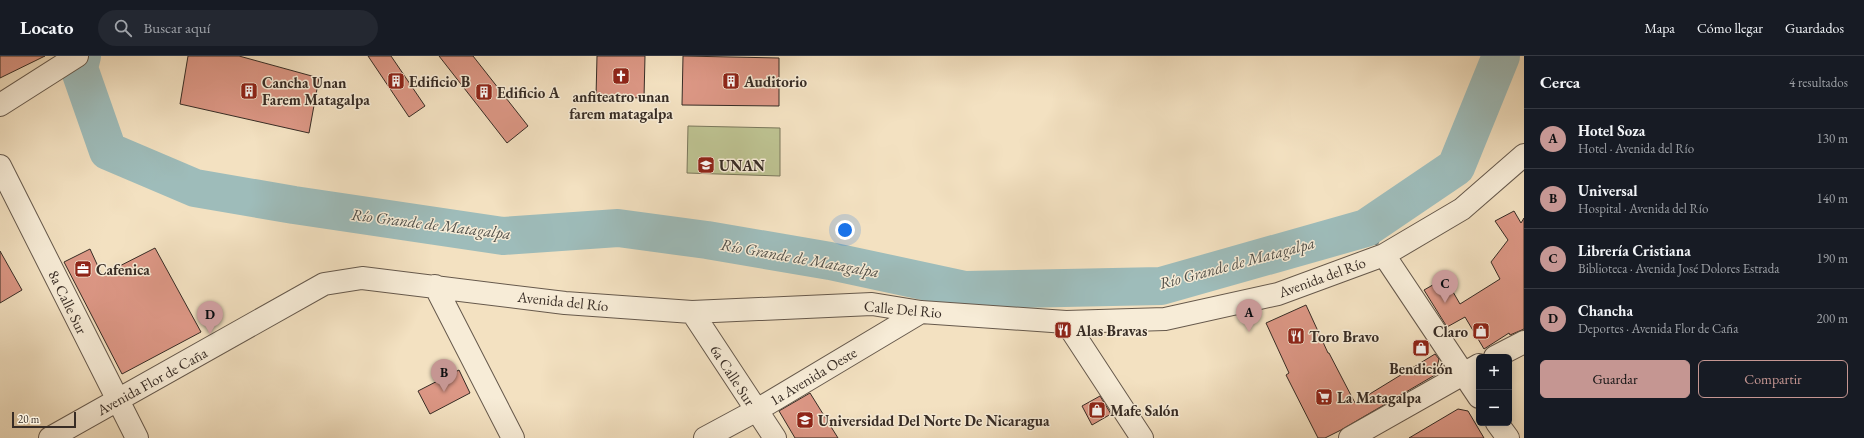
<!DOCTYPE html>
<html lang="es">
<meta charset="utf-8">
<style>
body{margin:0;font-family:"EB Garamond",serif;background:#242831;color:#f1f3f6}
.controls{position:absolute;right:12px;bottom:12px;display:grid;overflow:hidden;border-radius:6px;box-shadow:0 2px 10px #0003}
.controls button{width:36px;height:36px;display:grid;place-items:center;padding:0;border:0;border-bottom:1px solid #363941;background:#171b24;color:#f1f3f6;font:20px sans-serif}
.scale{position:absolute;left:12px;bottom:10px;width:64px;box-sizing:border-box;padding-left:4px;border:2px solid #372c25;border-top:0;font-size:11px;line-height:14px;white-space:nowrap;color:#372c25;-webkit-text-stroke:3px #f7ecd7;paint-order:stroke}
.you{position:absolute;left:845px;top:174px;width:14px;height:14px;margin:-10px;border:3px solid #fff;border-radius:50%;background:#1a73e8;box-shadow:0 0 0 6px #1a73e833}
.badge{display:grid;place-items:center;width:26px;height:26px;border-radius:50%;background:#c59692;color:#111;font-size:13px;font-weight:700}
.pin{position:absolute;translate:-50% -33px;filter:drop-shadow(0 1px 2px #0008)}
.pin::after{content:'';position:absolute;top:21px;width:14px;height:12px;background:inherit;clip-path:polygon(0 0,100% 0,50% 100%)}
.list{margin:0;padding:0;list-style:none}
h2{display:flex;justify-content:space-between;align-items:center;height:52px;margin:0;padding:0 16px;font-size:17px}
h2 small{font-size:13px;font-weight:400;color:#9ea1a6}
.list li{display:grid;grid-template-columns:26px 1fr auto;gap:12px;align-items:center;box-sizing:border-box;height:60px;padding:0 16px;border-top:1px solid #363941}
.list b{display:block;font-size:15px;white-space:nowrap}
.list p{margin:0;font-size:13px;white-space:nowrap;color:#9ea1a6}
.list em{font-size:13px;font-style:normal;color:#9ea1a6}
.actions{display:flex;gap:8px;padding:12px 16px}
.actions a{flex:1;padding:9px 0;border:1px solid #c59692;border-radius:6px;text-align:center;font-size:14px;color:#c59692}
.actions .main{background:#c59692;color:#111}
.icon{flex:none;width:22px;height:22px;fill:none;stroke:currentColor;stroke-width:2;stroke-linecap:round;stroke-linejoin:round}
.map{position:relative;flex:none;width:1524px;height:382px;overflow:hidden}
header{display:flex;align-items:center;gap:24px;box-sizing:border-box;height:56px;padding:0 20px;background:#171b24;border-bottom:1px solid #363941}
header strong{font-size:19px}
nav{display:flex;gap:22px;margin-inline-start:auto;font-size:14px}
.search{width:280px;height:36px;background:#242831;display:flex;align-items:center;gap:10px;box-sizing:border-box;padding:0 14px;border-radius:22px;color:#9ea1a6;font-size:15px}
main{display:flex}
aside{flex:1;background:#171b24}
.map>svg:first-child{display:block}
.green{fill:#bdc291;stroke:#7a775b}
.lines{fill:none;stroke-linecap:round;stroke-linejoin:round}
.stream{stroke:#75827e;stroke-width:6}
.river{stroke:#9ebcba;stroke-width:38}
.building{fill:#dc9785;stroke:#372c25}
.minor-casing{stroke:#66594c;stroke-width:24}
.minor{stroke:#f7ecd7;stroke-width:22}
.labels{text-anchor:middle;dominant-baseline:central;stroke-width:3;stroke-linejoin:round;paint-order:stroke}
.poi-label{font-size:15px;font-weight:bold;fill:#372c25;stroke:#f7ecd7;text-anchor:start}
.street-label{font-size:15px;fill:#372c25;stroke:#f7ecd7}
.water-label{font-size:16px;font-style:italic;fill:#51504a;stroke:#f7ecd7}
</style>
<header>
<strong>Locato</strong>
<div class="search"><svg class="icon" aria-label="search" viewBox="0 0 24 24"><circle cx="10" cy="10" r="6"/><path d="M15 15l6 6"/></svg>Buscar aquí</div>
<nav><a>Mapa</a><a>Cómo llegar</a><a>Guardados</a></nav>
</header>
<main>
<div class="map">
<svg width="1524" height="382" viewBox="0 0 1524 382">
<rect width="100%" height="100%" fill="#f3e1c1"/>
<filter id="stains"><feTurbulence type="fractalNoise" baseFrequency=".005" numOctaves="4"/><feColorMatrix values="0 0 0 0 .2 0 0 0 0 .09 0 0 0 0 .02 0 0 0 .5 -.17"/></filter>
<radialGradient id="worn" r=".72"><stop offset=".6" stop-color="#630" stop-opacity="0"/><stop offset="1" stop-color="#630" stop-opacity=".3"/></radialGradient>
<path class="green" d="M688,70L780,72V120L687,117Z"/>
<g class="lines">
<path class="stream" d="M1366,172L1376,186"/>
<path class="river" d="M82,0L79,12L108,95L195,132L294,149L503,180L618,172L707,184L830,205L965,234L1161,230L1366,172L1456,111L1501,0"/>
</g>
<path class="building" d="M0,0H45L0,22Z
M188,0H239L319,22L309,77L180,48Z
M368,0H391L425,50L409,61Z
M439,0H473L528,70L507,87Z
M597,0H645L644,42L596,41Z
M683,0L779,2V50L682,49Z
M1514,155L1521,167L1524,162V273L1510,279L1509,277L1484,293L1465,261L1447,271L1424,234L1445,222L1460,248L1500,223L1491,206L1508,184L1495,165Z
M155,192L201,276L122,318L64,206L90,193L102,219Z
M0,195L22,234L0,247Z
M1306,249L1328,297H1329L1355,347L1435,298L1439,303L1435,319L1341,374L1325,382H1318L1286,319L1289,317L1266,267Z
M459,314L470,337L430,358L418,335Z
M810,337L838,382H795L779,355Z
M1100,340L1111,358L1092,369L1082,350Z
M1458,353L1468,355L1484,382H1409Z"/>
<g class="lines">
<defs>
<path id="minor" d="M0,49L77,0
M0,110L137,382
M1384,199L1479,341
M435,230L513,382
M692,256L775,382
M1066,266L1142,382
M1495,301L1524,286
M1497,367L1508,382
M50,382L324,228L362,222L565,247L692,256L872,248L921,256L1066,266L1165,263L1278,238L1384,199L1462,153L1524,99
M705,382L757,354L921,256
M1350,382L1479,309"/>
</defs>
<use href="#minor" class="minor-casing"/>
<use href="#minor" class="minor"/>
</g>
<defs>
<symbol id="church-square" viewBox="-11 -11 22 22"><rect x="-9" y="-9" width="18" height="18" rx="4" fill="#8f2418" stroke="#f7ecd7"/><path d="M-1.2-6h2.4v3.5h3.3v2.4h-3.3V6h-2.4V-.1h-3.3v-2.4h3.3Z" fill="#fff"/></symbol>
<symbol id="building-square" viewBox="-11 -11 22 22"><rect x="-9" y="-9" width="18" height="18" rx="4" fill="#8f2418" stroke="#f7ecd7"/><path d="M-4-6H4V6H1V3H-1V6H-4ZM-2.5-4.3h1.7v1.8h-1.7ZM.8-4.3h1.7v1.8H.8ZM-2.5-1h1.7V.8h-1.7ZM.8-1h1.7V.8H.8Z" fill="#fff"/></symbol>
<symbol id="university-square" viewBox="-11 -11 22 22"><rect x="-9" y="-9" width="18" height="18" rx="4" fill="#8f2418" stroke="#f7ecd7"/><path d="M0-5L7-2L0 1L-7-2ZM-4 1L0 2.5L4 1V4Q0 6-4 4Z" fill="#fff"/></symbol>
<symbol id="office-square" viewBox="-11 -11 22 22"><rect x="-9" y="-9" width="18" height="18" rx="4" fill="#8f2418" stroke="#f7ecd7"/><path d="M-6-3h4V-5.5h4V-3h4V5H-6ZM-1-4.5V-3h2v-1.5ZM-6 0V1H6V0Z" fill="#fff"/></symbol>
<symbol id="restaurant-square" viewBox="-11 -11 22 22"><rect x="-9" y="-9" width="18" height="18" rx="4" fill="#8f2418" stroke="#f7ecd7"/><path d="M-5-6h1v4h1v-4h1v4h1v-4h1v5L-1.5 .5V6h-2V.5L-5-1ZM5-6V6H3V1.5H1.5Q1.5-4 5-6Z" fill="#fff"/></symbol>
<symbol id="shop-square" viewBox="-11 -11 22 22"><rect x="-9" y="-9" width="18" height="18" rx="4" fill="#8f2418" stroke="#f7ecd7"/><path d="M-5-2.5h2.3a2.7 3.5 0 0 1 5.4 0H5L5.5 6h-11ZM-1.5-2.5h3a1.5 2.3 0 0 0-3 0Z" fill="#fff"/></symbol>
<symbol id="supermarket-square" viewBox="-11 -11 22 22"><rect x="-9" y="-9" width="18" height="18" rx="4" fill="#8f2418" stroke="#f7ecd7"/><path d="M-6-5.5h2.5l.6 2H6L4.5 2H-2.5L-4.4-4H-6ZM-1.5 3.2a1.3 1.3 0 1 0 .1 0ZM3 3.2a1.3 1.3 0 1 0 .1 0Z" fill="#fff"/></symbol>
</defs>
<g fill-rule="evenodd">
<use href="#church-square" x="611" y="10" width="20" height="20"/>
<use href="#building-square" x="386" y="15" width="20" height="20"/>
<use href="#building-square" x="721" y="15" width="20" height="20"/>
<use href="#building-square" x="239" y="25" width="20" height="20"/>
<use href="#building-square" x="474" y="26" width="20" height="20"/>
<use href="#university-square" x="696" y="99" width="20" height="20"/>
<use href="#office-square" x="73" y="203" width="20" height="20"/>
<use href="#restaurant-square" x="1053" y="264" width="20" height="20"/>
<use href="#shop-square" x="1471" y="265" width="20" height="20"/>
<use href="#restaurant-square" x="1286" y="270" width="20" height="20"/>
<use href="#shop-square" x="1411" y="282" width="20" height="20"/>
<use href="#supermarket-square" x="1314" y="331" width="20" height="20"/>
<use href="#shop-square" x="1087" y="344" width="20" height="20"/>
<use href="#university-square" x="795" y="354" width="20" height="20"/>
</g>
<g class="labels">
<g class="poi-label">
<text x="409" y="25">Edificio B</text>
<text x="744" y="25">Auditorio</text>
<text x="262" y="26">Cancha Unan<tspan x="262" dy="17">Farem Matagalpa</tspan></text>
<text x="497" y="36">Edificio A</text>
<text x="621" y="40" text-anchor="middle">anfiteatro unan<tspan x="621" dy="17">farem matagalpa</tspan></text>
<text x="719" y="109">UNAN</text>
<text x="96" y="213">Cafenica</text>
<text x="1076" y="274">Alas Bravas</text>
<text x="1468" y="275" text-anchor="end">Claro</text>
<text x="1309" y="280">Toro Bravo</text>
<text x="1421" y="312" text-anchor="middle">Bendición</text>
<text x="1337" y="341">La Matagalpa</text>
<text x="1110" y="354">Mafe Salón</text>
<text x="818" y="364">Universidad Del Norte De Nicaragua</text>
</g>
<g class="street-label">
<text transform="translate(1322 221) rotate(-20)">Avenida del Río</text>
<text transform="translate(563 245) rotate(6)">Avenida del Río</text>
<text transform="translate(68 246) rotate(64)">8a Calle Sur</text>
<text transform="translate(903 253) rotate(5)">Calle Del Rio</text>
<text transform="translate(733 319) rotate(57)">6a Calle Sur</text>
<text transform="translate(813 320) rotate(-31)">1a Avenida Oeste</text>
<text transform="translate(152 325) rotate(-29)">Avenida Flor de Caña</text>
</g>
<g class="water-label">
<text transform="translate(431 168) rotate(7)">Río Grande de Matagalpa</text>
<text transform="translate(800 202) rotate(10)">Río Grande de Matagalpa</text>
<text transform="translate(1237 207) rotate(-15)">Río Grande de Matagalpa</text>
</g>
</g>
<rect width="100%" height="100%" filter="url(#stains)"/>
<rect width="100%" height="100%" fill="url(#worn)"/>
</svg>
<div class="controls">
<button>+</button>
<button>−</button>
</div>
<div class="scale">20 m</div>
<div class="you"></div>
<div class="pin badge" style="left:1249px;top:276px">A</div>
<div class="pin badge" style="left:444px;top:336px">B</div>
<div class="pin badge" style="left:1445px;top:247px">C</div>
<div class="pin badge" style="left:210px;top:278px">D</div>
</div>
<aside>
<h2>Cerca<small>4 resultados</small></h2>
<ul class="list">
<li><span class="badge">A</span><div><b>Hotel Soza</b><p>Hotel · Avenida del Río</p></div><em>130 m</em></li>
<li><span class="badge">B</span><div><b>Universal</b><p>Hospital · Avenida del Río</p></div><em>140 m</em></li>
<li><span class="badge">C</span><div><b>Librería Cristiana</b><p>Biblioteca · Avenida José Dolores Estrada</p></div><em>190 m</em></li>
<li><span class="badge">D</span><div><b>Chancha</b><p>Deportes · Avenida Flor de Caña</p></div><em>200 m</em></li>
</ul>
<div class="actions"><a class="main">Guardar</a><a>Compartir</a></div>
</aside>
</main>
